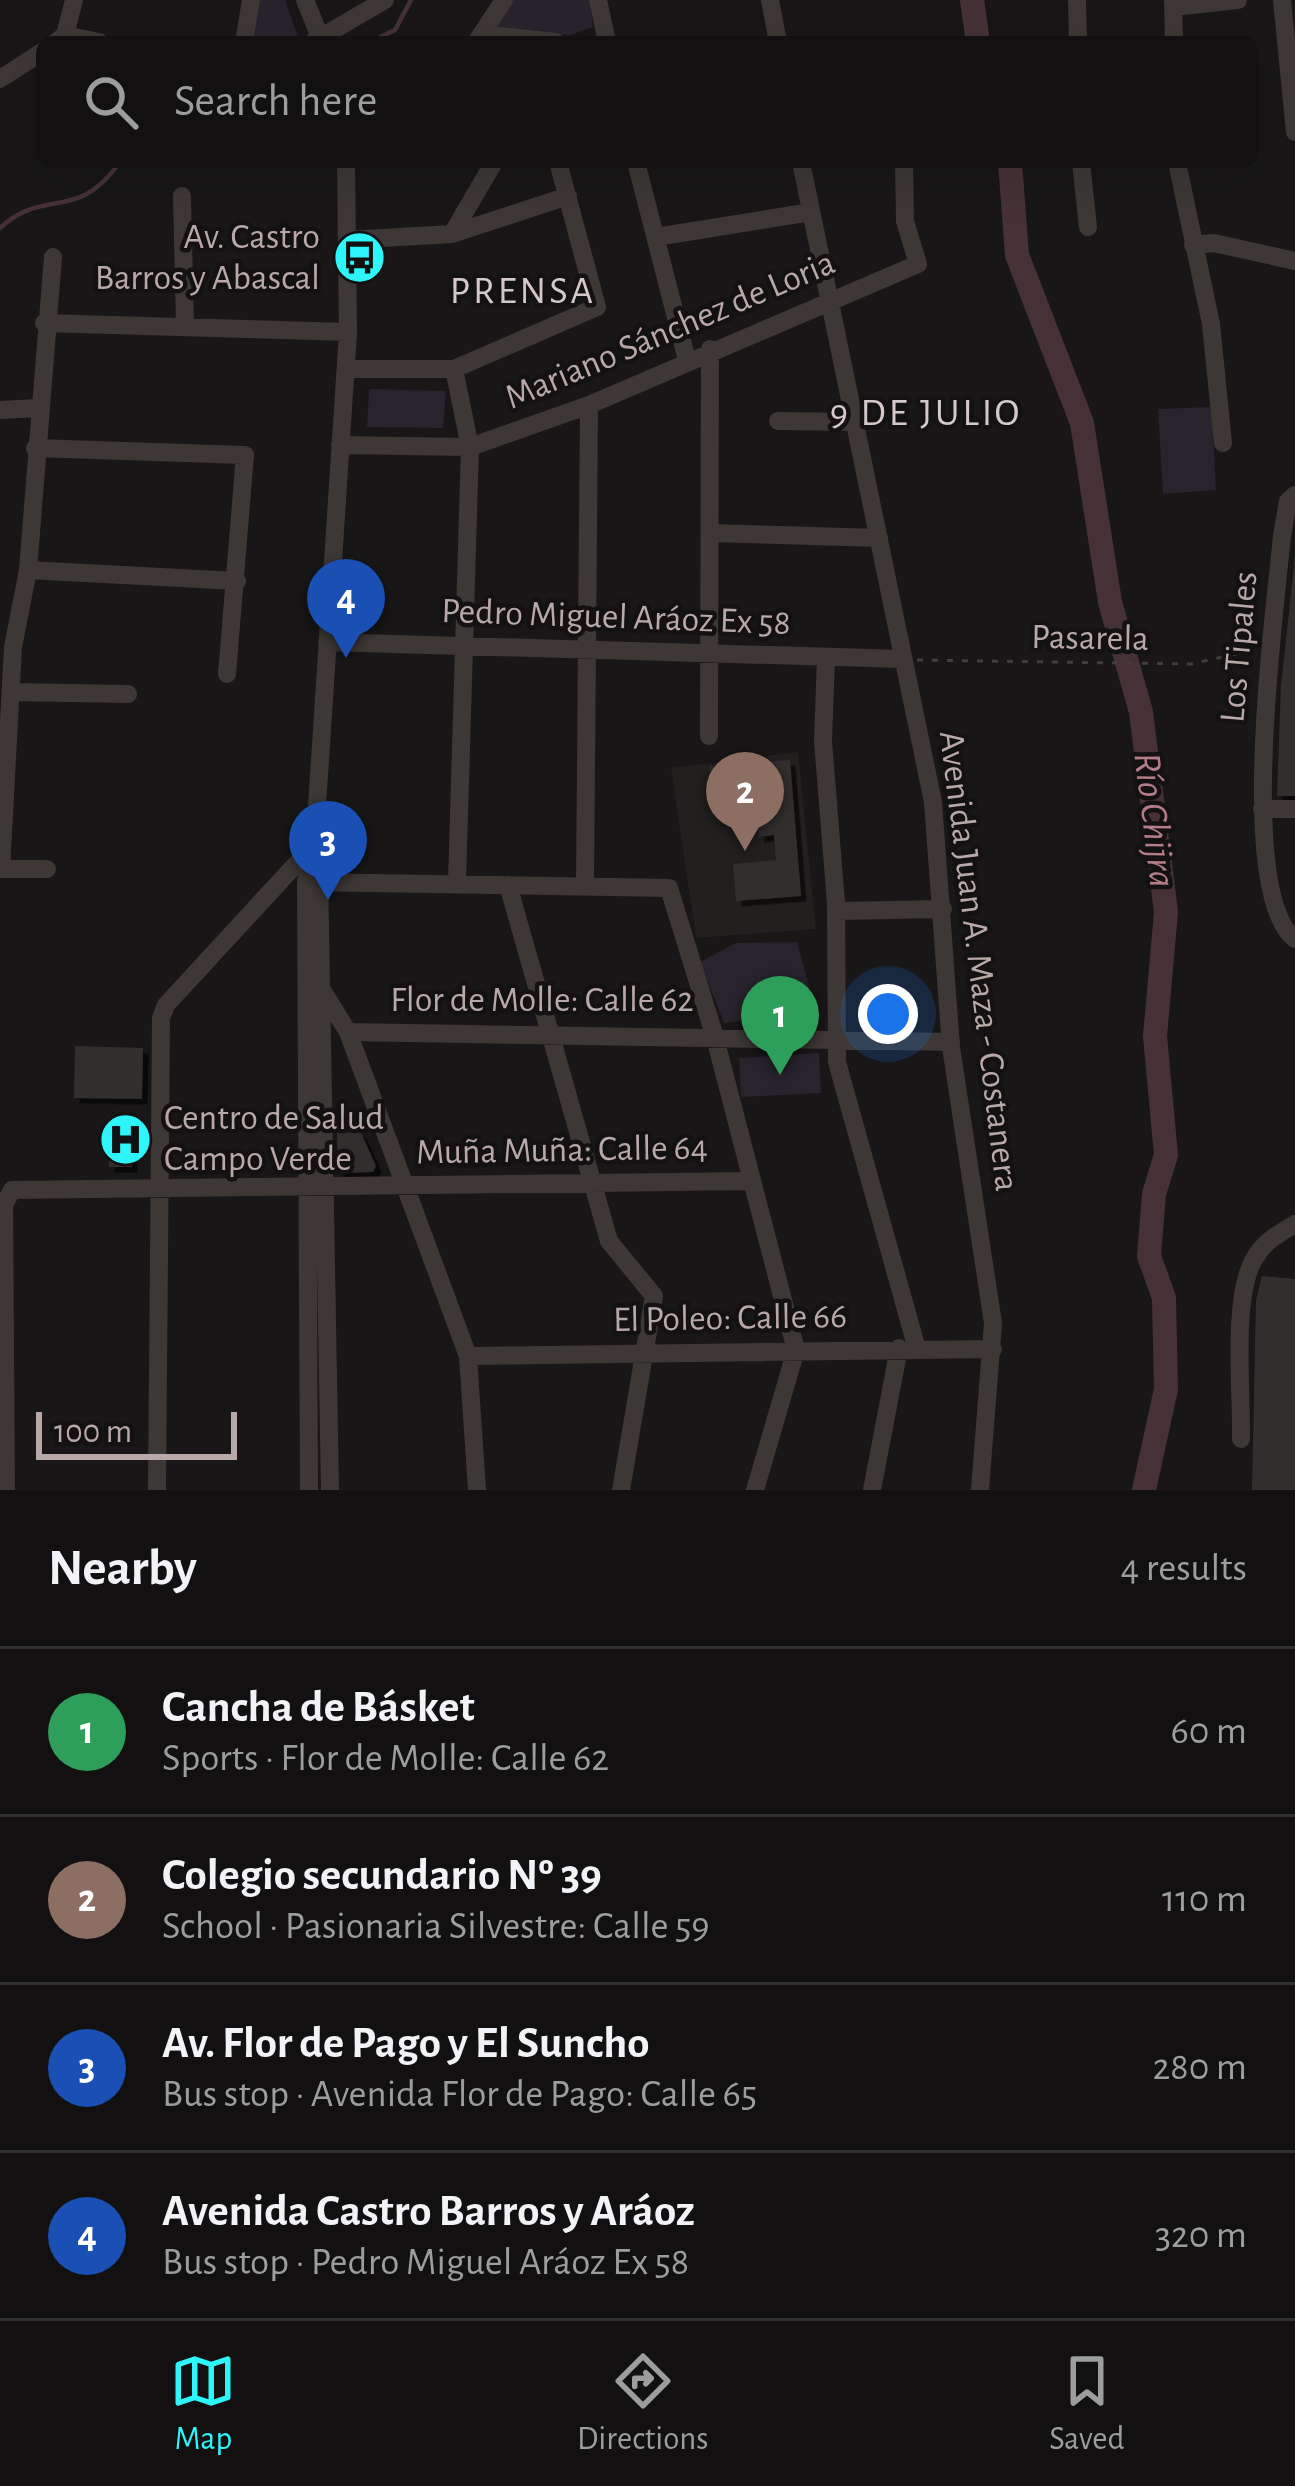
<!DOCTYPE html>
<meta charset="utf-8">
<style>
body{margin:0;font-family:"Alegreya Sans",sans-serif;background:#1f1e1e;color:#f1f3f6}
.scale{position:absolute;left:36px;bottom:30px;width:201px;box-sizing:border-box;padding-left:12px;border:6px solid #b8a8a7;border-top:0;font-size:33px;line-height:42px;white-space:nowrap;color:#b8a8a7;-webkit-text-stroke:9px #131111;paint-order:stroke}
.you{position:absolute;left:888px;top:1014px;width:42px;height:42px;margin:-30px;border:9px solid #fff;border-radius:50%;background:#1a73e8;box-shadow:0 0 0 18px #1a73e833}
.badge{display:grid;place-items:center;width:78px;height:78px;border-radius:50%;background:#2df5f9;color:#fff;font-size:39px;font-weight:700}
.pin{position:absolute;translate:-50% -99px;filter:drop-shadow(0 3px 6px #0008)}
.pin::after{content:'';position:absolute;top:63px;width:42px;height:36px;background:inherit;clip-path:polygon(0 0,100% 0,50% 100%)}
.list{margin:0;padding:0;list-style:none}
h2{display:flex;justify-content:space-between;align-items:center;height:156px;margin:0;padding:0 48px;font-size:51px}
h2 small{font-size:39px;font-weight:400;color:#9c9d9f}
.list li{display:grid;grid-template-columns:78px 1fr auto;gap:36px;align-items:center;box-sizing:border-box;height:168px;padding:0 48px;border-top:3px solid #313030}
.list b{display:block;font-size:45px;white-space:nowrap}
.list p{margin:0;font-size:39px;white-space:nowrap;color:#9c9d9f}
.list em{font-size:39px;font-style:normal;color:#9c9d9f}
.icon{flex:none;width:66px;height:66px;fill:none;stroke:currentColor;stroke-width:2;stroke-linecap:round;stroke-linejoin:round}
.map{position:relative;flex:none;width:1295px;height:1490px;overflow:hidden}
.search{position:absolute;background:#121010;box-shadow:0 12px 48px #0002;left:36px;right:36px;top:36px;height:132px;display:flex;align-items:center;gap:30px;box-sizing:border-box;padding:0 42px;border-radius:18px;color:#9c9d9f;font-size:45px}
.sheet{height:828px;background:#121010}
nav{display:flex;justify-content:space-around;align-items:center;box-sizing:border-box;height:168px;border-top:3px solid #313030;background:#121010;font-size:33px;color:#9c9d9f}
nav a{display:grid;justify-items:center;gap:6px}
nav .on{color:#2df5f9}
.map>svg:first-child{display:block}
.built{fill:#22201e}
.green{fill:#28232d}
.lines{fill:none;stroke-linecap:round;stroke-linejoin:round}
.stream{stroke:#463236;stroke-width:4.5}
.river{stroke:#463236;stroke-width:24}
.building{fill:#322f2d;filter:url(#shadow)}
.path{stroke:#443d3c;stroke-width:3;stroke-dasharray:6 9;stroke-linecap:butt}
.minor{stroke:#3d3836;stroke-width:18}
.labels{text-anchor:middle;dominant-baseline:central;stroke-width:9;stroke-linejoin:round;paint-order:stroke}
.poi-label{font-size:36px;fill:#b8a8a7;stroke:#131111;text-anchor:end}
.street-label{font-size:36px;fill:#b8a8a7;stroke:#131111}
.neighbourhood-label{font-size:39px;letter-spacing:3px;fill:#d4c9c8;stroke:#131111}
.water-label{font-size:39px;font-style:italic;fill:#b47d87;stroke:#131111}
</style>
<div class="map">
<svg width="1295" height="1490" viewBox="0 0 1295 1490">
<defs>
<filter id="shadow"><feDropShadow dx="5.5" dy="5.5" stdDeviation="0" flood-color="#0009"/></filter>
</defs>
<rect width="100%" height="100%" fill="#181616"/>
<path class="built" d="M798,752L816,929L696,938L671,768Z"/>
<path class="green" d="M260,0H285L298,37L252,42Z
M508,0H590L593,27L571,35L493,32Z
M369,389L446,391L443,428L367,427Z
M1212,407L1216,490L1163,494L1158,409Z
M797,942L816,1012L724,1023L700,962L736,943Z
M819,1053L821,1093L741,1097L739,1058Z"/>
<g class="lines">
<path class="stream" d="M370,42L395,30L411,0
M0,228C46,186 76,224 120,162"/>
<path class="river" d="M972,0L978,42
M1010,162L1017,255L1082,423L1110,602L1141,712L1166,912L1155,1036L1166,1155L1154,1194L1149,1256L1164,1298L1166,1389L1144,1490"/>
</g>
<path class="building" d="M1295,556V796H1277L1281,686Z
M790,760L801,896L736,901L733,864L776,860L774,835L759,837L753,788L731,789L732,802L713,804L710,766Z
M75,1046L143,1048L142,1099L74,1098Z
M109,1119H139V1134H132V1167H109Z
M337,1132L361,1133L376,1166L373,1172L338,1173Z
M1262,1276L1295,1279V1490H1252L1256,1301Z"/>
<g class="lines">
<path class="path" d="M917,660L1191,664L1254,650"/>
<path class="minor" d="M305,0L322,42
M598,0L607,42
M770,0L778,42
M1077,0L1078,42
M1173,0L1174,42
M1282,0L1295,132
M1174,7L1238,0
M482,34L556,42
M65,35L99,42
M477,41L504,0
M56,42L65,35L74,0
M244,42L251,0
M313,42L385,0
M0,79L42,52
M636,162L687,360
M801,162L933,802L951,1047L993,1323L980,1490
M1081,162L1088,227
M1177,162L1211,324L1223,443
M182,196L185,326
M452,234L494,162
M656,237L811,212
M347,240L452,234L568,196
M1193,245L1214,243L1295,261
M44,323L348,332
M346,369H454L597,307L558,162
M454,369L470,447L457,882
M0,410L37,408
M778,421L852,422
M340,445L470,447L589,405L918,264L905,221L904,162
M35,448L245,455L227,674
M1295,495L1288,501L1282,536C1275,611 1236,895 1295,939
M710,533L879,538
M28,570L237,581
M327,642L903,659
M826,657L823,741L836,903L837,1062L917,1349
M12,692L128,694
M709,736L710,349
M1262,809H1295
M0,869H47
M1,869L13,647L28,570L53,257
M319,874L330,1490
M306,882L669,888L714,1034L796,1350L755,1490
M508,885L609,1241L654,1296L621,1490
M585,887L589,405
M836,911L943,909
M322,990L348,1032L468,1356L477,1490
M348,1032L951,1042
M468,1356L993,1349
M1241,1439C1242,1392 1232,1301 1253,1261C1263,1242 1278,1234 1295,1224
M6,1490L4,1205L12,1190L752,1181
M157,1490L161,1018L166,1005L297,863L314,852
M309,1490L306,882L314,852L348,332L346,162
M872,1490L899,1348"/>
</g>
<defs>
<symbol id="bus-disc" viewBox="-11 -11 22 22"><circle r="9.5" fill="#2df5f9" stroke="#131111"/><path d="M-5-6H5V4H4V6H2V4H-2V6H-4V4H-5ZM-3.5-4V0h7V-4ZM-3.5 1.2v1.5H-2V1.2ZM2 1.2v1.5H3.5V1.2Z" fill="#111"/></symbol>
<symbol id="hospital-disc" viewBox="-11 -11 22 22"><circle r="9.5" fill="#2df5f9" stroke="#131111"/><path d="M-5-5h3v3.5h4V-5h3V5h-3V1.5h-4V5h-3Z" fill="#111"/></symbol>
</defs>
<g fill-rule="evenodd">
<use href="#bus-disc" x="330" y="228" width="59" height="59"/>
<use href="#hospital-disc" x="96" y="1110" width="59" height="59"/>
</g>
<g class="labels">
<g class="poi-label">
<text x="320" y="237">Av. Castro<tspan x="320" dy="41">Barros y Abascal</tspan></text>
<text x="164" y="1118" text-anchor="start">Centro de Salud<tspan x="164" dy="41">Campo Verde</tspan></text>
</g>
<g class="street-label">
<text transform="translate(670 330) rotate(-23)">Mariano Sánchez de Loria</text>
<text transform="translate(616 617) rotate(2)">Pedro Miguel Aráoz Ex 58</text>
<text transform="translate(1090 638) rotate(1)">Pasarela</text>
<text transform="translate(1239 647) rotate(-85)">Los Tipales</text>
<text transform="translate(979 961) rotate(83)">Avenida Juan A. Maza - Costanera</text>
<text x="542" y="1000">Flor de Molle: Calle 62</text>
<text transform="translate(562 1150) rotate(-1)">Muña Muña: Calle 64</text>
<text transform="translate(730 1318) rotate(-1)">El Poleo: Calle 66</text>
</g>
<g class="neighbourhood-label">
<text x="523" y="291">PRENSA</text>
<text x="926" y="413">9 DE JULIO</text>
</g>
<g class="water-label">
<text transform="translate(1154 820) rotate(83)">Río Chijra</text>
</g>
</g>
</svg>
<div class="scale">100 m</div>
<div class="you"></div>
<div class="pin badge" style="left:780px;top:1075px;background:#2e9e5b">1</div>
<div class="pin badge" style="left:745px;top:851px;background:#8d6e63">2</div>
<div class="pin badge" style="left:328px;top:900px;background:#1a4fb4">3</div>
<div class="pin badge" style="left:346px;top:658px;background:#1a4fb4">4</div>
<div class="search"><svg class="icon" aria-label="search" viewBox="0 0 24 24"><circle cx="10" cy="10" r="6"/><path d="M15 15l6 6"/></svg>Search here</div>
</div>
<section class="sheet">
<h2>Nearby<small>4 results</small></h2>
<ul class="list">
<li><span class="badge" style="background:#2e9e5b">1</span><div><b>Cancha de Básket</b><p>Sports · Flor de Molle: Calle 62</p></div><em>60 m</em></li>
<li><span class="badge" style="background:#8d6e63">2</span><div><b>Colegio secundario Nº 39</b><p>School · Pasionaria Silvestre: Calle 59</p></div><em>110 m</em></li>
<li><span class="badge" style="background:#1a4fb4">3</span><div><b>Av. Flor de Pago y El Suncho</b><p>Bus stop · Avenida Flor de Pago: Calle 65</p></div><em>280 m</em></li>
<li><span class="badge" style="background:#1a4fb4">4</span><div><b>Avenida Castro Barros y Aráoz</b><p>Bus stop · Pedro Miguel Aráoz Ex 58</p></div><em>320 m</em></li>
</ul>
</section>
<nav>
<a class="on"><svg class="icon" aria-label="map" viewBox="0 0 24 24"><path d="M3 6l6-2 6 2 6-2v14l-6 2-6-2-6 2zM9 4v14M15 6v14"/></svg>Map</a>
<a><svg class="icon" aria-label="directions" viewBox="0 0 24 24"><path d="M12 3l9 9-9 9-9-9zM9 14v-3h6M13 9l2 2-2 2"/></svg>Directions</a>
<a><svg class="icon" aria-label="saved" viewBox="0 0 24 24"><path d="M7 4h10v16l-5-4-5 4z"/></svg>Saved</a>
</nav>
